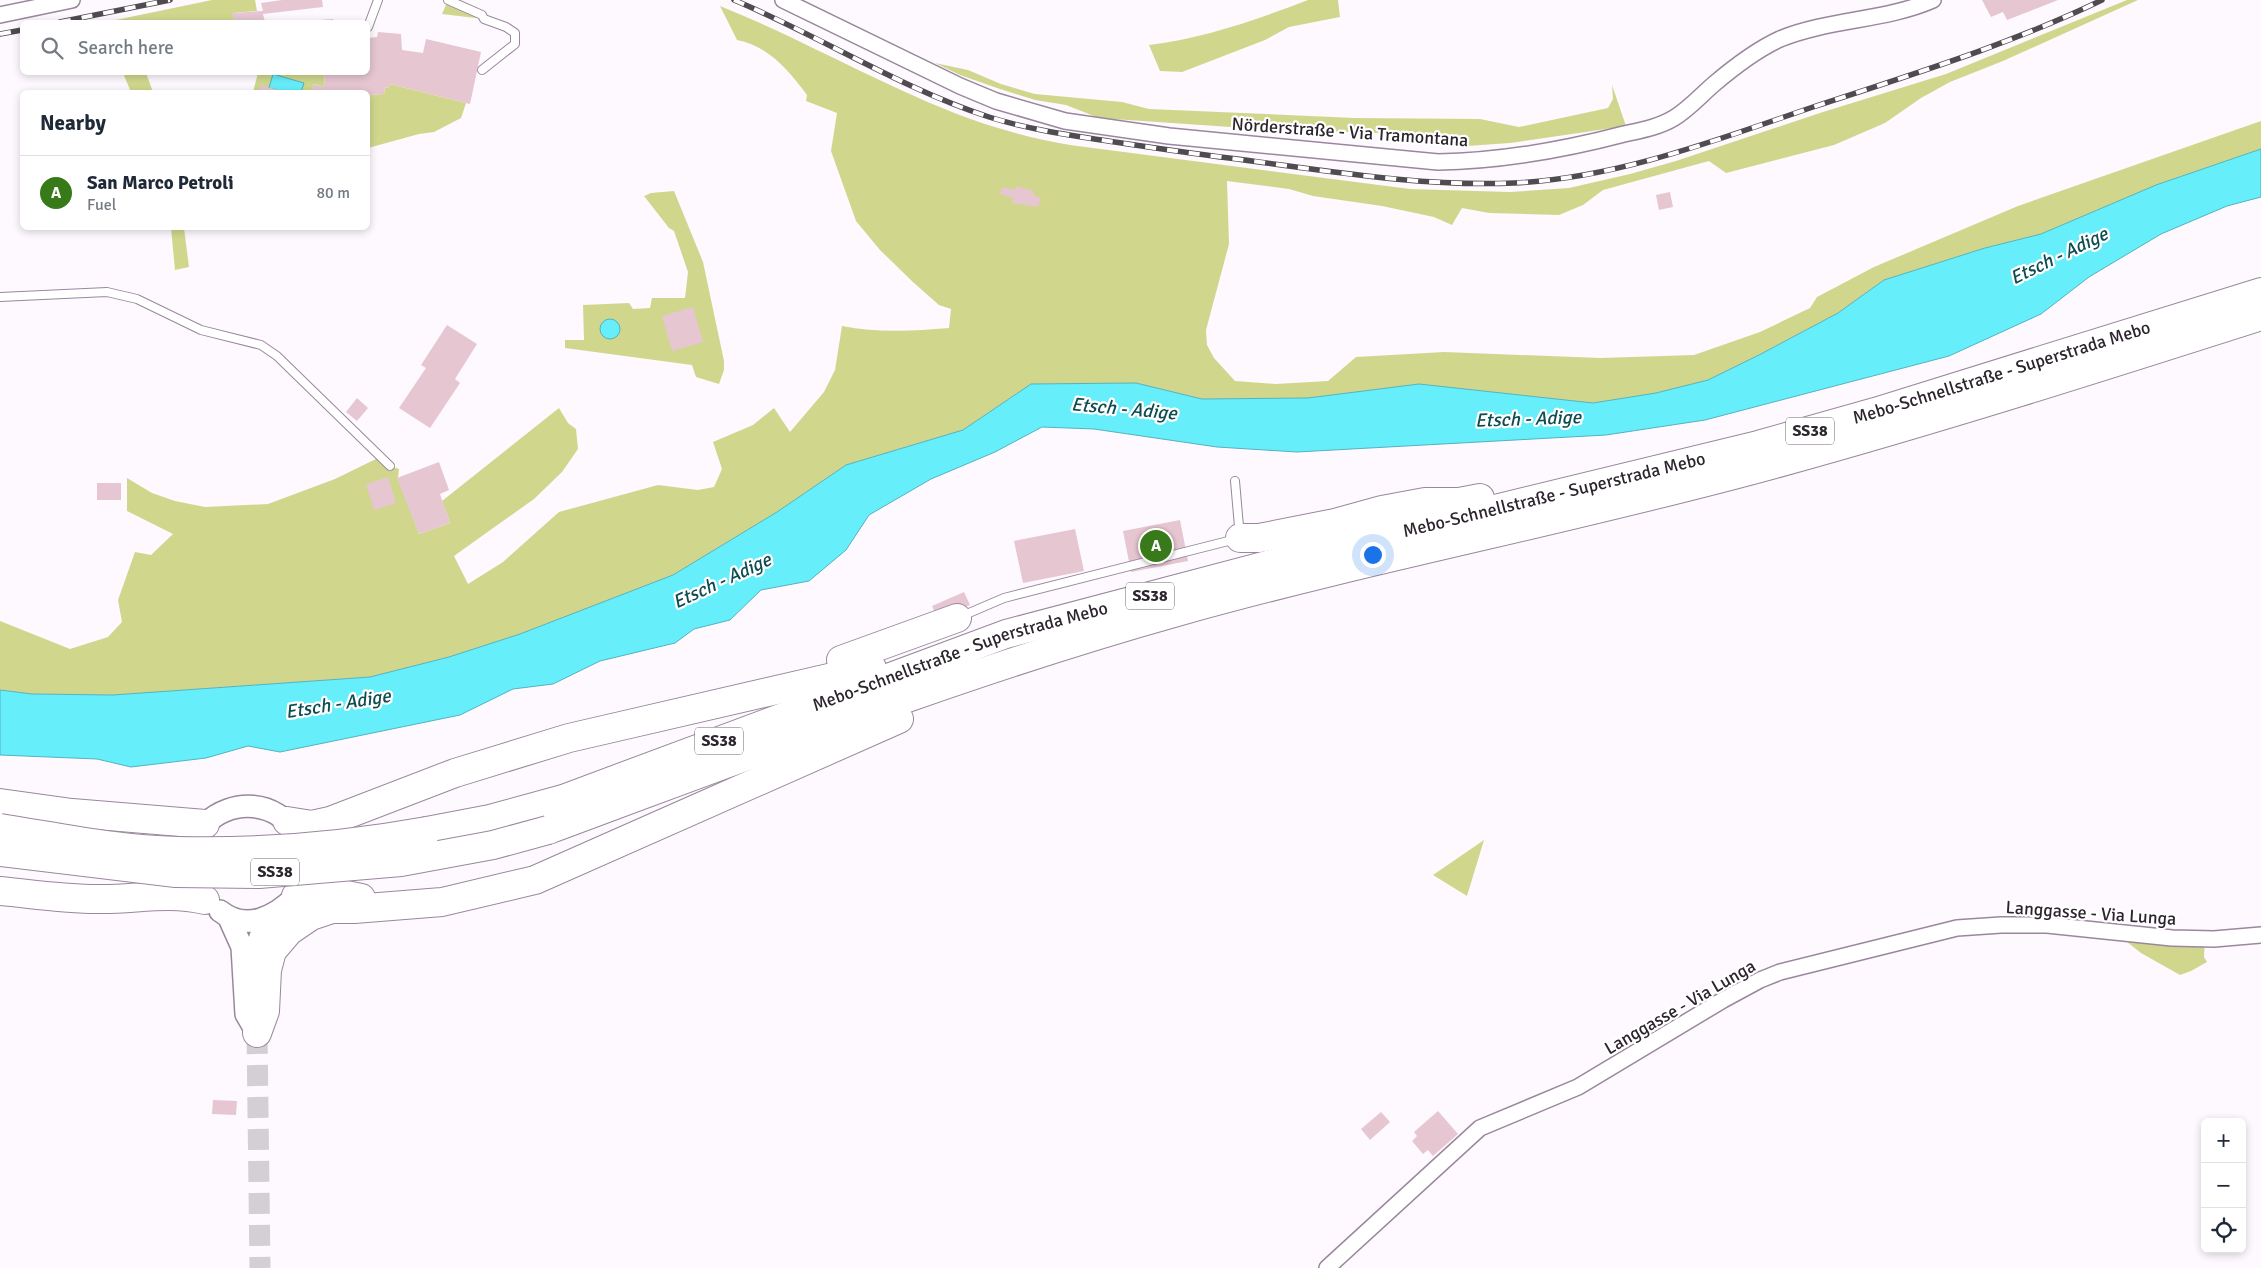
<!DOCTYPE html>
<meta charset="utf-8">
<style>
body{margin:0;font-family:Signika,sans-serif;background:#f2f2f3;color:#1f2937}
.controls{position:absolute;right:15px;bottom:15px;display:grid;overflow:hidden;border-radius:8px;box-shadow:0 2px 8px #0003}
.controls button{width:45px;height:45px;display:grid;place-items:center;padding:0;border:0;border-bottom:1px solid #e0e1e3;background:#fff;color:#1f2937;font:25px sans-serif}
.you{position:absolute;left:1372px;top:554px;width:18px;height:18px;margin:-12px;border:4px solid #fff;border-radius:50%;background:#1a73e8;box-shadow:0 0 0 8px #1a73e833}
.badge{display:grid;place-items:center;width:32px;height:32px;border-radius:50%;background:#387a1a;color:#fff;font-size:16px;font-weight:700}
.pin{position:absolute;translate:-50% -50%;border:2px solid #fff;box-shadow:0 1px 5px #0006}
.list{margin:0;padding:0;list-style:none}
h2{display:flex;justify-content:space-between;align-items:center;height:65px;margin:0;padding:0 20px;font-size:21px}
h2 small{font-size:16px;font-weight:400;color:#747a83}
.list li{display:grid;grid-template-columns:32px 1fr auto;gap:15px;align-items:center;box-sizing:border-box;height:75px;padding:0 20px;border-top:1px solid #e0e1e3}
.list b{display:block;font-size:19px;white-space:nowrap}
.list p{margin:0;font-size:16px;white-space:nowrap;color:#747a83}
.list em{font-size:16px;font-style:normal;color:#747a83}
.icon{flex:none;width:28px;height:28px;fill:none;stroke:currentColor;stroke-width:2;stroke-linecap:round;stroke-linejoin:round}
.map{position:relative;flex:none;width:2261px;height:1268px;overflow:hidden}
.search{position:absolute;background:#fff;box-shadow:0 2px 8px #0003;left:20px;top:20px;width:350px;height:55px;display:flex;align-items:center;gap:12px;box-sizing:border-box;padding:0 18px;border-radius:8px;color:#747a83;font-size:19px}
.panel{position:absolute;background:#fff;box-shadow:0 2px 8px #0003;left:20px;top:90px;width:350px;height:140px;border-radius:8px}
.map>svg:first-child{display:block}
.green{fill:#d0d78d}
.water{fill:#66eefb;stroke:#55b2bd}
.building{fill:#e5c6d1}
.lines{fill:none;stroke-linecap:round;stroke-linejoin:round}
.secondary-tunnel{stroke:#d3cfd4;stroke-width:21;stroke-dasharray:21 11;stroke-linecap:butt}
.lane-casing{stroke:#9a879d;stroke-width:10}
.street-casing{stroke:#9a879d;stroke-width:18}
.secondary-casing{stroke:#9a879d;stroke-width:24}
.highway-casing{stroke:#9a879d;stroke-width:30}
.lane{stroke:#fff;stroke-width:8}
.street{stroke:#fff;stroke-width:15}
.secondary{stroke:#fff;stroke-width:21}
.highway{stroke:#fff;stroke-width:28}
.rail-casing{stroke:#504a51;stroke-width:5.5}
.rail{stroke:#fff;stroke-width:4;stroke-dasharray:11;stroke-linecap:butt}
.highway-bridge-casing{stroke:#9a879d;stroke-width:30;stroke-linecap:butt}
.highway-bridge{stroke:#fff;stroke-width:28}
.labels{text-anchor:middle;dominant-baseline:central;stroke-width:4.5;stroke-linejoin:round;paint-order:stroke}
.shield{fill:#fff;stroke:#6b666c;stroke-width:1}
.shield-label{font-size:16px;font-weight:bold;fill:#2c252d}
.street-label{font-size:18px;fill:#2c252d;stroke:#fff}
.water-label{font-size:19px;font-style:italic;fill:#0d4c51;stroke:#fff}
</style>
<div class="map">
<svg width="2261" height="1268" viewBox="0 0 2261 1268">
<rect width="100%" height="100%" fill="#fdf9fe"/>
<path class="green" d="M212,0H255L257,11L233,13L234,22H106Z
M448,0L484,19L442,14Z
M1308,0H1338L1340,17L1289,27L1265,40L1182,72L1160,71L1149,45C1204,38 1256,20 1308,0Z
M2127,0H2138L2003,61L1950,82L1921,98L1885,123L1834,145L1726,173L1709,161L1603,190L1583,205L1559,215L1489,213L1462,208L1452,225L1434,217L1382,206L1313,196L1289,189L1227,181L1229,244L1206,330L1207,345L1214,358L1235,381L1276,384L1328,381L1356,357L1444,352L1600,358L1694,355L1760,332L1810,308L1817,297L1874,267L2018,206L2261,121V149L2156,185L2041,234L1985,248L1884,280L1838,313L1759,355L1708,380L1656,393L1593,403L1419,384L1308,398L1202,399L1136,383L1031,384L963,430L846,465L777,512L673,575L520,634L449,657L370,677L113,695L32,694L0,690V621L70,649L108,637L122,622L118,600L135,552L151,555L173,534L127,511V478L152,493L175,501L205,507L268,504L335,479L380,457L390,466L399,469L398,478L419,534L450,523L442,501L559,408L568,423L576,429L578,449L562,472L534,499L454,556L468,584L503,562L559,512L658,485L698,490L714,487L722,469L713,442L753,425L774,408L790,432L824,392L835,370L842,326C877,333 914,331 949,328L951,309L939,305L914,283L880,250L856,221L831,151L837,113L806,101L807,95C789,71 769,46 737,40L720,6C810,42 894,93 985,124C1013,133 1041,140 1070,145L1410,189L1510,192L1569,188L1630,174L1676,161L1823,112L1946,74Z
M935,63L968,70L1001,84L1035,94L1122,102L1149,109L1355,118L1480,119L1519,127L1608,108L1613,99L1612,85L1626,126L1510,143L1467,146L1459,136L1245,128L1099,118L1066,105L1035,100L997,88L960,75Z
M123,73H146L153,92H131Z
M258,73H324L325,87L314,84L311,92H253Z
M390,84L466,103L461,118L434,132L419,134L368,148V95L384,94L385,87L388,88Z
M674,191L703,262L724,361V370L719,384L696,377L692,365L565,348V340H584L583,305L629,303L633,309L650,308L652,298H685L688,272L674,231L669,228L644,196L651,193Z
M171,228H184L189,267L175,270Z
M1484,840L1467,896L1433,875Z
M2122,938L2205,939L2204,957L2207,962L2191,971L2180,975L2141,953Z"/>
<path class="water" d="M273,74L304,83L301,92H277V90L269,88Z
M2261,149V197L2227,206L2161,234L2089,277L2041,314L1949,356L1705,420L1606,435L1297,452L1217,447L1094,429L1042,427L995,452L931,479L869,515L846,550L809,581L761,590L730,620L694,629L675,643L600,661L553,684L513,689L460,715L280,752L248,746L206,758L131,767L97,759L0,755V690L32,694L113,695L370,677L449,657L520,634L673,575L777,512L846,465L963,430L1031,384L1136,383L1202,399L1308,398L1419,384L1593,403L1656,393L1708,380L1759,355L1838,313L1884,280L1985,248L2041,234L2156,185Z
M600 329a10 10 0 1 1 20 0a10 10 0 1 1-20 0Z"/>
<path class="building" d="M282,0H322L323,7L263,14L265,22H234L232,13L263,11L261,3Z
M1982,0H2058L2007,20L2003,12L1991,17Z
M333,19V22H308V21Z
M378,32L401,34L402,50L423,53L426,39L481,52L470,104L390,84L388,88L385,87L384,94L368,95V92H334L331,90L330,92H311L314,84L325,87L324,72H368V38L377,37Z
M260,85L278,90L277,92H258Z
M1016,186L1034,191L1033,195L1041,198L1038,207L1012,203L1013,198L1000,194L1002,187L1015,190Z
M1670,192L1673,207L1659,210L1656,195Z
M693,307L703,342L672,351L662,316Z
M447,325L477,344L455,379L460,383L430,428L399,408L426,368L421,365Z
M357,398L368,408L357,421L346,412Z
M439,462L449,490L440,494L450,523L419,534L397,478Z
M388,477L396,503L374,510L366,484Z
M97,483H121V500H97Z
M1180,520L1188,561L1131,572L1123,531Z
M1075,529L1084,571L1023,583L1014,541Z
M964,592L970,605L938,619L932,606Z
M213,1100L237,1101L236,1115L212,1114Z
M1438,1111L1458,1134L1433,1156L1428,1150L1423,1154L1412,1141L1417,1136L1414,1132Z
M1381,1112L1390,1122L1370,1140L1361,1129Z"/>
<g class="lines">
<path class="secondary-tunnel" d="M257,1033L260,1268"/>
<defs>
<path id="lane" d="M448,0L482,15L484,19L506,27L515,33V44L482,70
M368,27L378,0
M0,297L107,292L137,299L201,330L261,345L277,356L390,466
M962,616L1004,598L1240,538L1235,481"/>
<path id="street" d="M783,0L960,86L996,101L1065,121L1169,136L1438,162C1501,161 1563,150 1624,134C1642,130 1659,127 1674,118C1689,109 1701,95 1714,84C1734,67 1756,50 1780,39C1829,19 1885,21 1933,0
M0,15L72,0
M1327,1268L1480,1128L1578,1087L1723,1000L1760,980L1780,972L1957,928L2001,925H2047L2172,938L2214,939L2261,935"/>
<path id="secondary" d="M205,824C233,798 275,800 297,834
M220,911C246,932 275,917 296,896
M229,918L242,947L246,1014L257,1033
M256,991C255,957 252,944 272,916"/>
<g id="highway">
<path d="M1240,538H1259L1335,523L1382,510L1425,502H1459L1480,498"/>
<path d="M841,660L957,618"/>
<path d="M0,803L72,813L205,824"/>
<path d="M287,821L312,825L330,821L455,773L569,738L872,668"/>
<path d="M548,830C756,753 963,672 1177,612C1373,557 1574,519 1771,465C1935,420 2098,368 2261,316"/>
<path id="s1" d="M427,831L490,819L563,799L1006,634L1294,558L1758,445L1875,412L2261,292"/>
<path d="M0,891C32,894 64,899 97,899C135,900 166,891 205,900"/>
<path d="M296,896L327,891L361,898"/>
<path d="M257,1033L265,1011L267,970L272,951L289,931L311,916L332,909H354L442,902L535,880L899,719"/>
</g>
</defs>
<use href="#lane" class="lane-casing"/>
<use href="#street" class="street-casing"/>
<use href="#secondary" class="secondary-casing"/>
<use href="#highway" class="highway-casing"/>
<use href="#lane" class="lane"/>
<use href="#street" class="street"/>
<use href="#secondary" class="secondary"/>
<use href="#highway" class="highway"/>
<defs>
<path id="rail" d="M734,0C820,36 900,88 989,117C1027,129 1068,135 1108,141C1148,147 1188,153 1229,158C1323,170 1419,187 1514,183C1618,178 1716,140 1813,107C1910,75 2009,45 2102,0
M60,22L170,0
M0,34L22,30"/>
</defs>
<use href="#rail" class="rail-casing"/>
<use href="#rail" class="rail"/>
<defs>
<path id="highway-bridge" d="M0,828C58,837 118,850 177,851C261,853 344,846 427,831
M0,852L176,873L259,874L401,862L493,845L548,830"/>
</defs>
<use href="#highway-bridge" class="highway-bridge-casing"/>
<use href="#highway-bridge" class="highway-bridge"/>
</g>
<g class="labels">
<g class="shield">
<rect x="1786" y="417.5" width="48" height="27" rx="4"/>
<rect x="1126" y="582.5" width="48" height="27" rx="4"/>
<rect x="695" y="727.5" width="48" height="27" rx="4"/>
<rect x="251" y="858.5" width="48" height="27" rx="4"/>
</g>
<g class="shield-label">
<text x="1810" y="431">SS38</text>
<text x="1150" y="596">SS38</text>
<text x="719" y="741">SS38</text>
<text x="275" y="872">SS38</text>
</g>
<g class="street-label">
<text transform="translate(1350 132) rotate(4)">Nörderstraße - Via Tramontana</text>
<text stroke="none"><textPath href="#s1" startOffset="1642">Mebo-Schnellstraße - Superstrada Mebo</textPath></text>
<text stroke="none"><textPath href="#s1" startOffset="1178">Mebo-Schnellstraße - Superstrada Mebo</textPath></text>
<text stroke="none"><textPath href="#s1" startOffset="562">Mebo-Schnellstraße - Superstrada Mebo</textPath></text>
<text transform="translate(2091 913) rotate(4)">Langgasse - Via Lunga</text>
<text transform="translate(1680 1007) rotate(-30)">Langgasse - Via Lunga</text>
</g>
<g class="water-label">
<text transform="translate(2059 256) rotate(-26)">Etsch - Adige</text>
<text transform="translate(1124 409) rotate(5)">Etsch - Adige</text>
<text transform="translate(1528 419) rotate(-2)">Etsch - Adige</text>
<text transform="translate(722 581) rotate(-25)">Etsch - Adige</text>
<text transform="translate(338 704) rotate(-9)">Etsch - Adige</text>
</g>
</g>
</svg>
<div class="controls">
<button>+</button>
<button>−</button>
<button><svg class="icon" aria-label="locate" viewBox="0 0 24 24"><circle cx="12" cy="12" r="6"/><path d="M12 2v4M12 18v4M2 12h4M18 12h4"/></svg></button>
</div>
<div class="you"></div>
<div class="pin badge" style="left:1156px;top:546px">A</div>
<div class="search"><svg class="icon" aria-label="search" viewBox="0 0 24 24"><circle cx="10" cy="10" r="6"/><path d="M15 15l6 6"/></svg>Search here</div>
<section class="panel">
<h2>Nearby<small></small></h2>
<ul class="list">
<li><span class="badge">A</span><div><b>San Marco Petroli</b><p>Fuel</p></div><em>80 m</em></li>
</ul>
</section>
</div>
